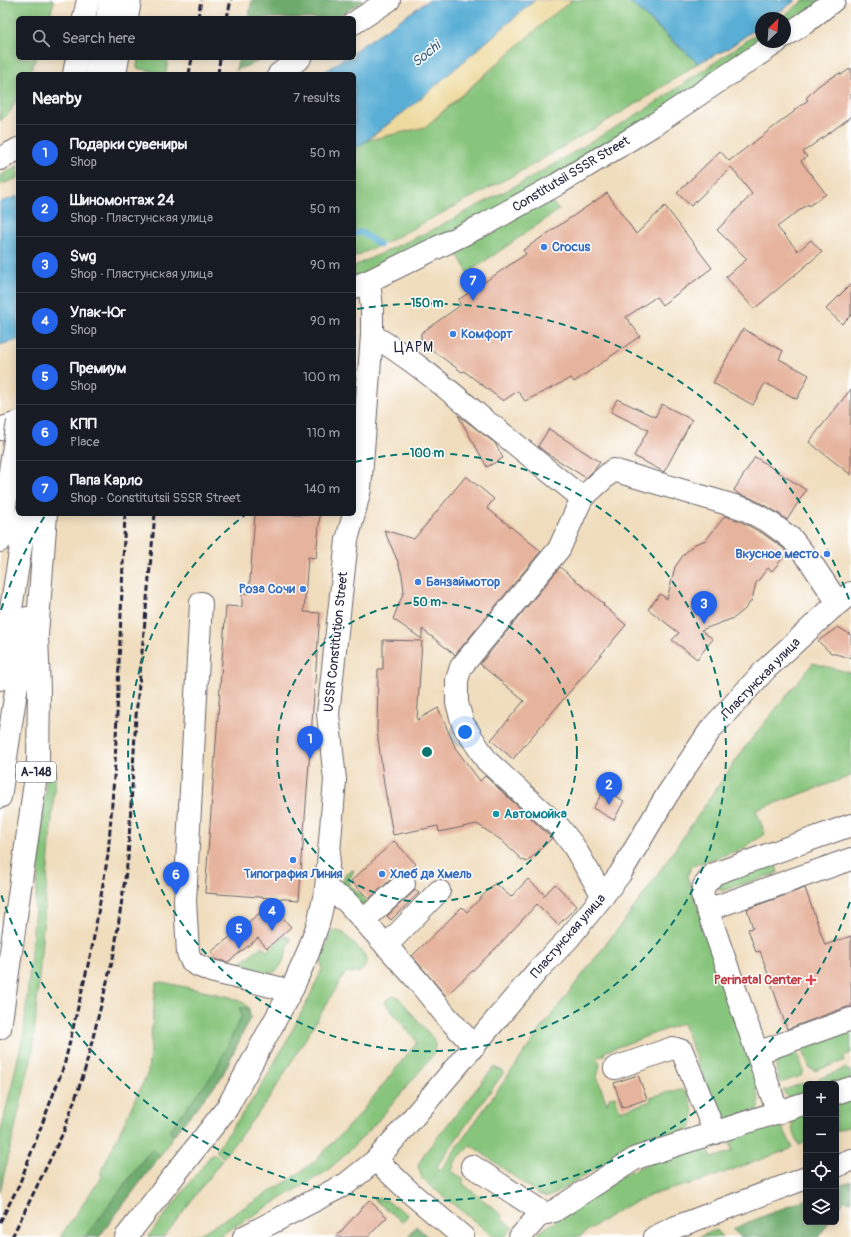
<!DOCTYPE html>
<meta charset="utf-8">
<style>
body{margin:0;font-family:Pangolin,sans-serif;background:#20242c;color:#f1f3f6}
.controls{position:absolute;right:12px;bottom:12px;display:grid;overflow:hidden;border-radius:6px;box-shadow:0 2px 10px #0003}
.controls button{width:36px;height:36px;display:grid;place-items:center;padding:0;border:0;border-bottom:1px solid #363941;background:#171b24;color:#f1f3f6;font:20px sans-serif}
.compass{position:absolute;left:755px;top:12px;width:36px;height:36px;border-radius:50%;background:#171b24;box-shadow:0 2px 10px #0003;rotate:25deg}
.you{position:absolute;left:465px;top:732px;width:14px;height:14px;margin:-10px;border:3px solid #fff;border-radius:50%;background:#1a73e8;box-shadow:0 0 0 6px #1a73e833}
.badge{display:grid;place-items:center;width:26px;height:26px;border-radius:50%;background:#2563eb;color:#fff;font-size:13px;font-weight:700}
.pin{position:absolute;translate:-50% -33px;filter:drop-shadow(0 1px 2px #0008)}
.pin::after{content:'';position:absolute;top:21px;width:14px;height:12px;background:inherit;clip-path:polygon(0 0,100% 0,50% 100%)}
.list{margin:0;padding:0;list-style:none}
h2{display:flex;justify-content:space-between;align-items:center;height:52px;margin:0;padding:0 16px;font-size:17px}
h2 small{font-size:13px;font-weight:400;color:#9ea1a6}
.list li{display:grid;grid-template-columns:26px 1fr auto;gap:12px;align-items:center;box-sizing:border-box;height:56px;padding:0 16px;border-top:1px solid #363941}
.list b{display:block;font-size:15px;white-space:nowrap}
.list p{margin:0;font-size:13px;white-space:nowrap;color:#9ea1a6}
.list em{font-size:13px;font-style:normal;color:#9ea1a6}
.icon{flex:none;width:22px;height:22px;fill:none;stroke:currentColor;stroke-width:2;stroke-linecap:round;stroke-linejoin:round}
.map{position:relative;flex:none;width:851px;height:1237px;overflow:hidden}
.search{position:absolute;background:#171b24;box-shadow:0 2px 10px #0003;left:16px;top:16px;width:340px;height:44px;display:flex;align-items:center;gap:10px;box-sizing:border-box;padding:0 14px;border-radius:6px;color:#9ea1a6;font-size:15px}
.panel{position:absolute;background:#171b24;box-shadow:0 2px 10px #0003;left:16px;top:72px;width:340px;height:444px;border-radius:6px}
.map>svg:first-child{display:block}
.green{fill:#87c57c;stroke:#54745c}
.forest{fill:#6daa6c;stroke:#486654}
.sand{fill:#eeda9e;stroke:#887e6c}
.water{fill:#58aed5;stroke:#3d6888}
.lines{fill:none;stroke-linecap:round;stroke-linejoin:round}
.stream{stroke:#58aed5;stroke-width:6}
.building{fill:#e6b39c}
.minor-casing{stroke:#6a6368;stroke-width:24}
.major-casing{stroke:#6a6368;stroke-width:24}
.minor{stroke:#fff;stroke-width:22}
.major{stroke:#fff;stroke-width:22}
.rail{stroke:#22223b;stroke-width:3;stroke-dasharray:6 3;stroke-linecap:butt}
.major-bridge-casing{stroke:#6a6368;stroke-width:24;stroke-linecap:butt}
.major-bridge{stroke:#fff;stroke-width:22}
.ring{fill:none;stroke:#0f766e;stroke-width:2;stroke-dasharray:7 5}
.shop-dot{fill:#3f7fe0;stroke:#fff;stroke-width:1.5}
.culture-dot{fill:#0f9aa8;stroke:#fff;stroke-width:1.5}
.health-dot{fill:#e0444e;stroke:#fff;stroke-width:1.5}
.labels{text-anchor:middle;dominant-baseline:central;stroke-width:3;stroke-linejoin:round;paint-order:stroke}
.shield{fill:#fff;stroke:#646476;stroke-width:1}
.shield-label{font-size:12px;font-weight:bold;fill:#22223b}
.street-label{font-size:13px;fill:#22223b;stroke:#fff}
.shop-label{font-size:13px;font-weight:bold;fill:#366cbe;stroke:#fff;text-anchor:start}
.culture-label{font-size:13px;font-weight:bold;fill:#0d838f;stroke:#fff;text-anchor:start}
.health-label{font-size:13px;font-weight:bold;fill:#be3a42;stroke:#fff;text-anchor:end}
.water-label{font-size:14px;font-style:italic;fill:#3a6180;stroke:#fff}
.neighbourhood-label{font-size:14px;letter-spacing:1px;fill:#22223b;stroke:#fff}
.centre{fill:#0f766e;stroke:#fff;stroke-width:2}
.ring-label{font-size:12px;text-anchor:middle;font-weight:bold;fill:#0f766e;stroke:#fff;stroke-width:3;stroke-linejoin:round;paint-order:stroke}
</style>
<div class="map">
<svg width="851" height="1237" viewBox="0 0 851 1237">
<rect width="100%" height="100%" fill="#fff"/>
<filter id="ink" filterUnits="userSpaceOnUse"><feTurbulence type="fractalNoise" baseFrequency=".025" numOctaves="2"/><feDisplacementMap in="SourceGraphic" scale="8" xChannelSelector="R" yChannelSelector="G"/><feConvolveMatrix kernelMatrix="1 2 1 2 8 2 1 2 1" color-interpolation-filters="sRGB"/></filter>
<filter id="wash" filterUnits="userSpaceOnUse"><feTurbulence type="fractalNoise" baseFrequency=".012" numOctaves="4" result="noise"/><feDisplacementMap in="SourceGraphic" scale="16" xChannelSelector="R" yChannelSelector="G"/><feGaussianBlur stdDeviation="0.9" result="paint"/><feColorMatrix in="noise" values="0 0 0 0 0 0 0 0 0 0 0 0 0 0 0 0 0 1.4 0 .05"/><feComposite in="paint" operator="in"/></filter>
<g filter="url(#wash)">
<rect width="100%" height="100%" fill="#f0ddbd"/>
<path class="green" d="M0,0H53L54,2L49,18H18V58H36L29,74H18V97L10,112L0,121Z
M572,0H628L683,51L781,0H796L771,18H761V25L727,49L698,63L644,99L529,167L389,241L354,257V150L368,140L426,127L549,18Z
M805,0H834L785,36V18H780Z
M761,31V42L652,126L354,287V266L428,232L532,177L651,106Z
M138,58H168L166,74L137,68Z
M18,166V178L0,185V176Z
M549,199L559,210L468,273L454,248Z
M813,663L851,673V776L756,810L765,834L742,849L692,866L687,876L761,1088L756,1090L759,1099V1109L723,1121L718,1118L683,1023L604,1052L605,1055L597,1057L600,1065L597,1077L607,1104L610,1097L615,1096L620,1111L651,1101L650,1097L680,1089L688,1093C691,1105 699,1120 688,1130L631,1148L616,1156L553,1195L548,1197L538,1194L471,1145L456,1160L452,1171L464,1180L462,1183L503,1216L501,1218L513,1227L504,1237H494L422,1179L418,1166L424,1154L494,1067L504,1072L437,1166L440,1171L547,1021L642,897L745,747Z
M56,770L33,1051L0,1192V1135L24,1032L47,771Z
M774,859L778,873L721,891L719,886L722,881Z
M354,870L348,883L373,908L368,911L341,884L346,873Z
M332,930L344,933L364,954L367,960C364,973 357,975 346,972L269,1099L223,1158L217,1152V1149L258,1092L284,1046L309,998L322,969L321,960Z
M284,936L291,939C286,952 284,970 269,975L235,967L262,946L267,951Z
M162,982L230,997L244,1003L249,1008L250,1018L221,1078L173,1136L160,1156L152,1148L85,1237H60L103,1175L100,1174L148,1072L156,983Z
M393,996L398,997L432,1037C437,1045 435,1050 431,1058C397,1097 365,1141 324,1173L217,1237H175L200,1234L291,1179L316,1160L359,1115L417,1042L386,1004V1000Z
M848,1032H851V1053L844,1056V1061L814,1071L813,1069H810L802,1048Z
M796,1050L804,1072L802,1073L801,1076L780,1083C773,1061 774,1058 796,1050Z
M846,1068L847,1071L851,1070V1081L836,1084H812L817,1082L818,1079Z
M803,1083L806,1086V1097C796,1098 789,1100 782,1091Z
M851,1095V1126L836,1131V1100Z
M806,1111V1142L799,1145C791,1127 786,1122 806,1111Z
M773,1123L783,1128L793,1148L701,1181L654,1194L624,1207L578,1237H537C539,1229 550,1226 558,1220C578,1205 599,1189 620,1177C645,1162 680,1154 707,1147L712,1158L733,1151L729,1140Z
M211,1155H217L222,1160L164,1237H148Z
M372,1198L386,1200L408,1215L403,1222Z
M716,1230L722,1237H699Z"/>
<path class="forest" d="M252,0H361L363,1L335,18H248Z
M239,58H267L236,70Z
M240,1008H249L250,1018L221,1078L173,1136L169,1130L214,1073L241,1017Z
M152,1148L160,1156L99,1237H85Z
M851,1181V1203L845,1199L836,1212V1187Z
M806,1199V1222H829L819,1237H741L732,1229Z
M416,1226L428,1237H408Z"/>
<path class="sand" d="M535,0H572L549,18L425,127L368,140L414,104Z"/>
<path class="water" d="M429,0H535L414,104L354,150V74H322L344,58H354V51Z
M628,0H796L771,18H761V25L727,49L698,63Z
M18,196V340L0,345V202Z"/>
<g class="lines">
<path class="stream" d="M354,234L361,232L380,245"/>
</g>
<g id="blocks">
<path class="building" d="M851,68V117L803,152L807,157L801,161L826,194L809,206L808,204L777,227L798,251L811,240L822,252L754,309L726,277L747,259L717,230L752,194L731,167L691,206L677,193L720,151L729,161L795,111L794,110L808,100L806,98L818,86L827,80L840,73L841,75Z
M607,193L636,234L665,206L712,268L662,305L656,297L626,317L640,336L574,382L571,378L525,401L518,391L503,401L464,371L462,372L421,342V333L461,305L458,300L526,254L523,250Z
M851,284V315L842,324L826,309Z
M743,329L783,351L779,359L809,375L797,399L765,383L753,405L713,383Z
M851,389V475L809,442Z
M617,399L655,417L662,404L692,420L664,472L634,456L648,430L611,412Z
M458,415L495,443L503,458L487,467Z
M549,429L600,462L595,469L586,478L545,452L538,446Z
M755,457L806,490L787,520L775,511L751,498L740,495L734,490Z
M466,476L494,499L487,508L541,551L455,655L422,629V639L393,619L404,591L402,575L398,562L384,530L414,539Z
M255,514H320L316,558L308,557L304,612L320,613L299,900L205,893L226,606L242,607V593H249Z
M725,516L740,521L762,533L783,548L787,553L772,571L768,568L756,583L752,600L744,610L734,618L701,630L713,639L697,659L672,640L679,633L648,609L660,594L667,599L675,567L684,554L695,544L706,540Z
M560,567L604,604L603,605L626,625L513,759L491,740L524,701L480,664Z
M838,627L851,635V658L831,653L818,641Z
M383,640L422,641L417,720L438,708L456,749L480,781L485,776L552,838L527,862L521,859L501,840L477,824L439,832L438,826L393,835L384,784L377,730L378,669H383Z
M604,790L624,801L614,820L593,808Z
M394,841L416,864L408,872H401L396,875L369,899L351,881Z
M528,879L545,895L543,897L555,884L577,906L558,925L537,904L495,949L446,996L412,956L462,907L467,912L495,883L511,897Z
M805,888L825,945L851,936V1007H847L787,1029L760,951L756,952L748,929L753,928L747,909Z
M415,890L419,893L391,920L387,916L412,893Z
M271,904L291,927L267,948L258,938L228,962L217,960L211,952Z
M638,1075L647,1099L622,1108L614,1083Z
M369,1200L387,1217L368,1237H336Z"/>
</g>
</g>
<g filter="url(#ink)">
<use href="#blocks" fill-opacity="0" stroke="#6a6368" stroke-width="1"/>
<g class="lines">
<defs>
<path id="minor" d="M107,18L110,0
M354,23L389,0
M96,74L99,58
M279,74L300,58
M0,159L18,149
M372,335C414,360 451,392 488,423L493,426L582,498L559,549L461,667L457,680V703L463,724L487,761L559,827L573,845L603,896
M582,498L613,470L745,509L769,522L792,539L812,564L838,603
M201,603L185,901L188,953L191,960L195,964L211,971L291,991
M326,889L346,901L417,980L447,1017L474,1046
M707,910L851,859
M364,920L404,884
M386,946L439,891
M757,1053L851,1019
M615,1068L673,1048L682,1051L715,1133
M836,1093L851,1088
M778,1113L702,894L704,886L714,874L851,825
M376,1160L413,1195L463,1237
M472,1166L542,1212
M836,1166L851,1160
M520,1237L542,1212L547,1213L554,1211L636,1158L806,1103
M655,1237L676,1227L806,1178"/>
<path id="major" d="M84,18L88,0
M127,18L130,0
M785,36L805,23L834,0
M74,74L77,58
M115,74L118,58
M354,287L369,281L487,223L556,185L652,126L777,42
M0,429L18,423
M354,513L360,489L372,335V309L369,281
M0,541L11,464
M0,679L26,514
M0,797L27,618
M0,1028L38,762L39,690L37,635L46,514
M126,1237L227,1108L291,991L308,953L318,924L326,889L335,780L328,714L347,540L354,514
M244,1237L346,1184L376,1160L406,1126L539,969L568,939L603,896L620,874L667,795L711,729L766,669L830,610L851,593"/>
</defs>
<use href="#minor" class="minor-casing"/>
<use href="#major" class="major-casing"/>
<use href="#minor" class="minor"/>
<use href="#major" class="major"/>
<path class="rail" d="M198,18L201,0
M227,18L231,0
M189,74L192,58
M218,74L220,58
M0,1222L19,1185L64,1066L92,948L108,855L115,764L125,514
M12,1237L63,1133L84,1073L114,954L128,858L136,716L155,514"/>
<defs>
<path id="major-bridge" d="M11,464L18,422"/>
</defs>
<use href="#major-bridge" class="major-bridge-casing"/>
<use href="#major-bridge" class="major-bridge"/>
</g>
</g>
<g class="ring">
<circle cx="427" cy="752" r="150"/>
<path d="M355 462A299 299 0 1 1 245 515"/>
<path d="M850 902A449 449 0 0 1 1 894M1 610A449 449 0 0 1 46 514M357 309A449 449 0 0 1 850 602"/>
</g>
<g class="shop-dot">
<circle cx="544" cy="247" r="4"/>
<circle cx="453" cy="334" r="4"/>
<circle cx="827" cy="554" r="4"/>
<circle cx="418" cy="582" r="4"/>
<circle cx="303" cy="589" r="4"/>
<circle cx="293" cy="860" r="4"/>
<circle cx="382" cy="874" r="4"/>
</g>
<circle class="culture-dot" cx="496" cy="814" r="4"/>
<path class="health-dot" d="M809 974h4v4h4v4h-4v4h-4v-4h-4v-4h4z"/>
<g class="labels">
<rect class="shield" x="16" y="762" width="40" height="20" rx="3"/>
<g class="shield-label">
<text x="36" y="772">А-148</text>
</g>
<g class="street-label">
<text transform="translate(571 174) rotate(-31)">Constitutsii SSSR Street</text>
<text transform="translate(336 642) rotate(-84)">USSR Constitution Street</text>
<text transform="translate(761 678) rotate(-46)">Пластунская улица</text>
<text transform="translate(568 936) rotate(-49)">Пластунская улица</text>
</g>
<g class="shop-label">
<text x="552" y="247">Crocus</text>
<text x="461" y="334">Комфорт</text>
<text x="819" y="554" text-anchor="end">Вкусное место</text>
<text x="426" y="582">Банзаймотор</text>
<text x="295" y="589" text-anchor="end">Роза Сочи</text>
<text x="293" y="874" text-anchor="middle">Типография Линия</text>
<text x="390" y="874">Хлеб да Хмель</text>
</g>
<g class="culture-label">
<text x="504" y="814">Автомойка</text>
</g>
<g class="health-label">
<text x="802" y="980">Perinatal Center</text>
</g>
<g class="water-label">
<text transform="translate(426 54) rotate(-39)">Sochi</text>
</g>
<g class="neighbourhood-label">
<text x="414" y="347">ЦАРМ</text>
</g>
</g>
<circle cx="427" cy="752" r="6" class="centre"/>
<g class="ring-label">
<text x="427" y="307">150 m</text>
<text x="427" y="457">100 m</text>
<text x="427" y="606">50 m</text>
</g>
</svg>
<div class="controls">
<button>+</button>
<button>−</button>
<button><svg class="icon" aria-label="locate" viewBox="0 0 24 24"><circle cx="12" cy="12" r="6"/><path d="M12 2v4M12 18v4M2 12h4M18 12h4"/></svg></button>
<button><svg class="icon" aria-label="layers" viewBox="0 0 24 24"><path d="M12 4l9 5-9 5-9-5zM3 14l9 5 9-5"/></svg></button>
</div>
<svg class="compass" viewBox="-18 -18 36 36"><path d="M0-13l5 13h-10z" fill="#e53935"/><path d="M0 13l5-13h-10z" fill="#9ea1a6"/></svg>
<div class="you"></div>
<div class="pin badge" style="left:310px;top:759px">1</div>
<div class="pin badge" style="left:609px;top:805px">2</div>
<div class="pin badge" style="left:704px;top:624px">3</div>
<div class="pin badge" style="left:272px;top:931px">4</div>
<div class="pin badge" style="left:239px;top:949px">5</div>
<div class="pin badge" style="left:176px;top:895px">6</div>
<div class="pin badge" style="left:473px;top:301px">7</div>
<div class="search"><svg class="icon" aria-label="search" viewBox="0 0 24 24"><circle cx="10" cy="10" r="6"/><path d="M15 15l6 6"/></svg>Search here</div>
<section class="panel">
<h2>Nearby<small>7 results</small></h2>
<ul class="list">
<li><span class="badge">1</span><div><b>Подарки сувениры</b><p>Shop</p></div><em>50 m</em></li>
<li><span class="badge">2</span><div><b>Шиномонтаж 24</b><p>Shop · Пластунская улица</p></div><em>50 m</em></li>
<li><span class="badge">3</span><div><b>Swg</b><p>Shop · Пластунская улица</p></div><em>90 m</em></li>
<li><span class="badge">4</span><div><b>Упак-Юг</b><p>Shop</p></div><em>90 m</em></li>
<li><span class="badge">5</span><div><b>Премиум</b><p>Shop</p></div><em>100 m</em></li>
<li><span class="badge">6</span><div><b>КПП</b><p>Place</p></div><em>110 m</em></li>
<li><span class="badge">7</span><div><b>Папа Карло</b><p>Shop · Constitutsii SSSR Street</p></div><em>140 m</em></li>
</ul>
</section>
</div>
